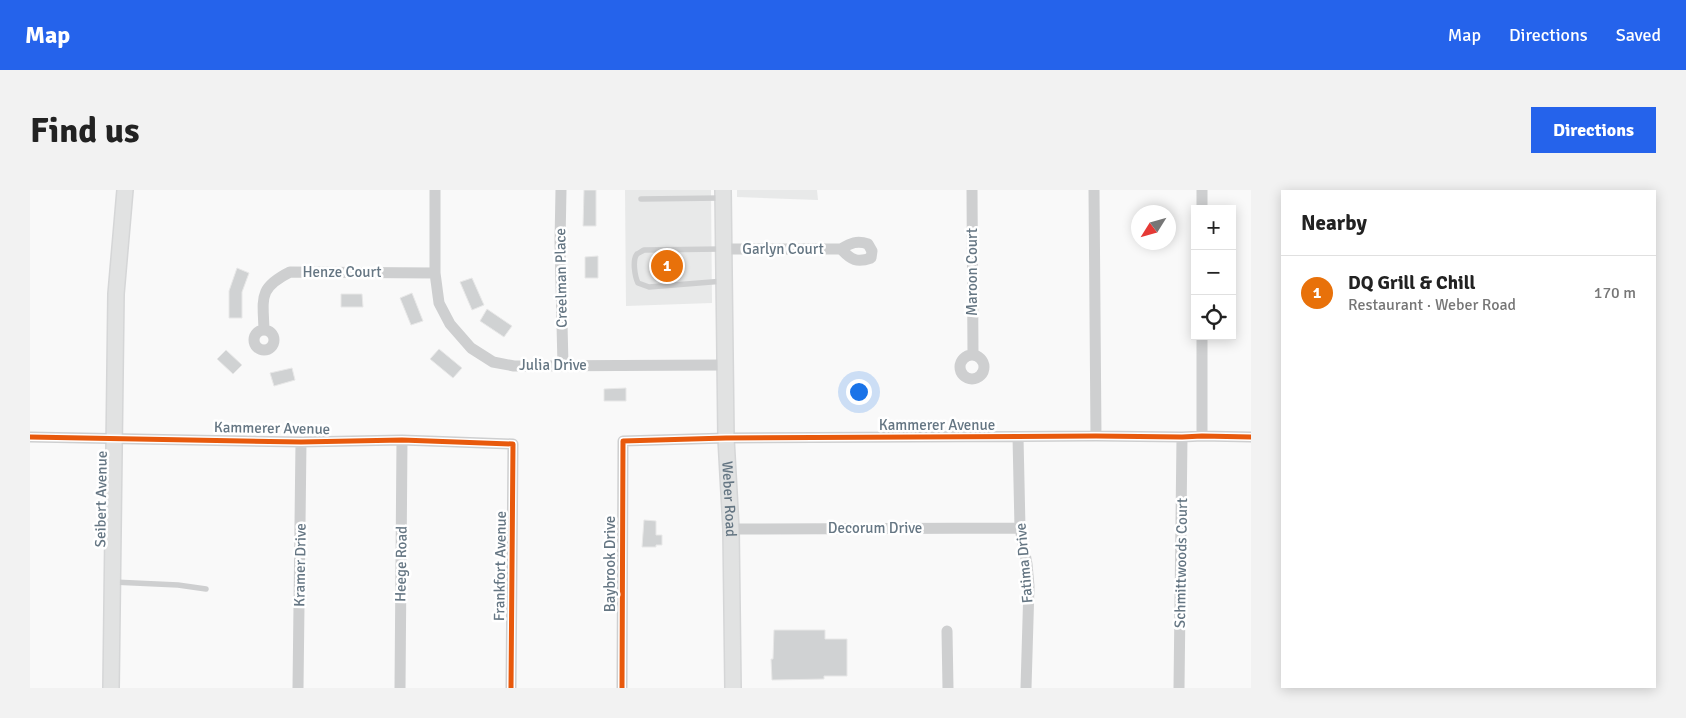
<!DOCTYPE html>
<meta charset="utf-8">
<style>
body{margin:0;font-family:Signika,sans-serif;background:#f2f2f2;color:#222}
.controls{position:absolute;right:15px;top:15px;display:grid;overflow:hidden;border-radius:0px;box-shadow:0 2px 12px #0003}
.controls button{width:45px;height:45px;display:grid;place-items:center;padding:0;border:0;border-bottom:1px solid #e0e0e0;background:#fff;color:#222;font:25px sans-serif}
.compass{position:absolute;left:1101px;top:15px;width:45px;height:45px;border-radius:50%;background:#fff;box-shadow:0 2px 12px #0003;rotate:233deg}
.you{position:absolute;left:828px;top:201px;width:18px;height:18px;margin:-12px;border:4px solid #fff;border-radius:50%;background:#1a73e8;box-shadow:0 0 0 8px #1a73e833}
.badge{display:grid;place-items:center;width:32px;height:32px;border-radius:50%;background:#2563eb;color:#fff;font-size:16px;font-weight:700}
.pin{position:absolute;translate:-50% -50%;border:2px solid #fff;box-shadow:0 1px 5px #0006}
.list{margin:0;padding:0;list-style:none}
h2{display:flex;justify-content:space-between;align-items:center;height:65px;margin:0;padding:0 20px;font-size:21px}
h2 small{font-size:16px;font-weight:400;color:#767676}
.list li{display:grid;grid-template-columns:32px 1fr auto;gap:15px;align-items:center;box-sizing:border-box;height:75px;padding:0 20px;border-top:1px solid #e0e0e0}
.list b{display:block;font-size:19px;white-space:nowrap}
.list p{margin:0;font-size:16px;white-space:nowrap;color:#767676}
.list em{font-size:16px;font-style:normal;color:#767676}
.icon{flex:none;width:28px;height:28px;fill:none;stroke:currentColor;stroke-width:2;stroke-linecap:round;stroke-linejoin:round}
.map{position:relative;flex:none;width:1221px;height:498px;overflow:hidden;border-radius:0px}
header{display:flex;align-items:center;gap:30px;box-sizing:border-box;height:70px;padding:0 25px;background:#2563eb;color:#fff}
header strong{font-size:24px}
nav{display:flex;gap:28px;margin-inline-start:auto;font-size:18px}
.intro{display:flex;align-items:center;justify-content:space-between;box-sizing:border-box;height:120px;padding:0 30px}
h1{margin:0;font-size:35px}
.button{padding:12px 22px;border-radius:0px;background:#2563eb;color:#fff;font-size:18px;font-weight:700}
main{display:flex;gap:30px;padding:0 30px}
aside{flex:1;background:#fff;border-radius:0px;box-shadow:0 2px 12px #0003}
.map>svg:first-child{display:block}
.built{fill:#e8e9e9}
.building{fill:#d0d2d3;stroke:#e8e8e8}
.lines{fill:none;stroke-linecap:round;stroke-linejoin:round}
.secondary-casing{stroke:#d5d6d7;stroke-width:18}
.lane{stroke:#cecfd0;stroke-width:5.5}
.street{stroke:#cecfd0;stroke-width:11}
.secondary{stroke:#e1e2e2;stroke-width:15}
.cycleway-casing{stroke:#fff;stroke-width:8}
.cycleway{stroke:#e8590c;stroke-width:5}
.labels{text-anchor:middle;dominant-baseline:central;stroke-width:5;stroke-linejoin:round;paint-order:stroke}
.street-label{font-size:15px;fill:#657683;stroke:#fff}
</style>
<header>
<strong>Map</strong>
<nav><a>Map</a><a>Directions</a><a>Saved</a></nav>
</header>
<div class="intro"><h1>Find us</h1><a class="button">Directions</a></div>
<main>
<div class="map">
<svg width="1221" height="498" viewBox="0 0 1221 498">
<rect width="100%" height="100%" fill="#f9f9f9"/>
<path class="built" d="M595,0H681L682,113L596,116Z
M707,0H787L788,10L707,7Z"/>
<path class="building" d="M554,0H566V36H553Z
M568,66V88H555V67Z
M207,78L219,83L212,102V128H199V101Z
M442,88L454,115L442,120L430,92Z
M382,103L393,131L381,135L370,108Z
M311,104H332L333,117H311Z
M457,119L482,136L474,147L450,131Z
M409,159L432,178L423,188L400,169Z
M196,160L212,175L203,184L187,169Z
M262,178L265,190L244,196L240,183Z
M596,198V211H574V199Z
M614,330L626,331V345H632V355H626V357H612Z
M744,440H795V449H817V486H794V489L742,490L741,469H743Z"/>
<g class="lines">
<defs>
<g id="secondary">
<path id="s1" d="M693,0L696,248L701,339L703,498"/>
<path d="M81,498L86,104L95,0"/>
</g>
</defs>
<use href="#secondary" class="secondary-casing"/>
<path class="lane" d="M611,9L691,8
M692,59L614,60C612,61 609,63 607,64C602,70 605,87 608,93L619,97L694,91
M83,392L148,395L176,399"/>
<path class="street" d="M405,0V83L409,113L420,134L441,158L463,172L484,176L695,175
M531,0L530,52L533,175
M942,0L943,164
M1064,0L1066,246
M1172,0V19
M694,59H811C821,70 827,73 841,68L842,61L838,54C827,50 821,53 811,59
M224 150a10 10 0 1 1 20 0a10 10 0 1 1-20 0Z
M234,140C233,108 228,98 260,82L405,83
M1172,146V246
M930 177a12 12 0 1 1 24 0a12 12 0 1 1-24 0Z
M0,247L271,252L372,250L483,254L481,498
M988,247L990,338L997,374L999,396L996,498
M701,339L990,338
M917,441L918,498
M268,498L271,252
M370,498L372,250
M592,498L593,251L696,248L1066,246L1152,247L1172,246L1221,247
M1149,498L1152,247"/>
<use href="#secondary" class="secondary"/>
<defs>
<path id="cycleway" d="M0,247L271,252L372,250L483,254L481,498
M592,498L593,251L696,248L1066,246L1152,247L1172,246L1221,247"/>
</defs>
<use href="#cycleway" class="cycleway-casing"/>
<use href="#cycleway" class="cycleway"/>
</g>
<g class="labels">
<g class="street-label">
<text x="753" y="59">Garlyn Court</text>
<text x="312" y="82">Henze Court</text>
<text transform="translate(942 82) rotate(-90)">Maroon Court</text>
<text transform="translate(531 88) rotate(-91)">Creelman Place</text>
<text x="523" y="175">Julia Drive</text>
<text x="907" y="235">Kammerer Avenue</text>
<text transform="translate(242 238) rotate(1)">Kammerer Avenue</text>
<text transform="translate(71 309) rotate(-89)">Seibert Avenue</text>
<text stroke="none"><textPath href="#s1" startOffset="309">Weber Road</textPath></text>
<text x="845" y="338">Decorum Drive</text>
<text transform="translate(994 373) rotate(-95)">Fatima Drive</text>
<text transform="translate(1151 373) rotate(-89)">Schmittwoods Court</text>
<text transform="translate(371 374) rotate(-89)">Heege Road</text>
<text transform="translate(580 374) rotate(-90)">Baybrook Drive</text>
<text transform="translate(270 375) rotate(-89)">Kramer Drive</text>
<text transform="translate(470 376) rotate(-89)">Frankfort Avenue</text>
</g>
</g>
</svg>
<div class="controls">
<button>+</button>
<button>−</button>
<button><svg class="icon" aria-label="locate" viewBox="0 0 24 24"><circle cx="12" cy="12" r="6"/><path d="M12 2v4M12 18v4M2 12h4M18 12h4"/></svg></button>
</div>
<svg class="compass" viewBox="-18 -18 36 36"><path d="M0-13l5 13h-10z" fill="#e53935"/><path d="M0 13l5-13h-10z" fill="#767676"/></svg>
<div class="you"></div>
<div class="pin badge" style="left:637px;top:76px;background:#e8710a">1</div>
</div>
<aside>
<h2>Nearby<small></small></h2>
<ul class="list">
<li><span class="badge" style="background:#e8710a">1</span><div><b>DQ Grill &amp; Chill</b><p>Restaurant · Weber Road</p></div><em>170 m</em></li>
</ul>
</aside>
</main>
